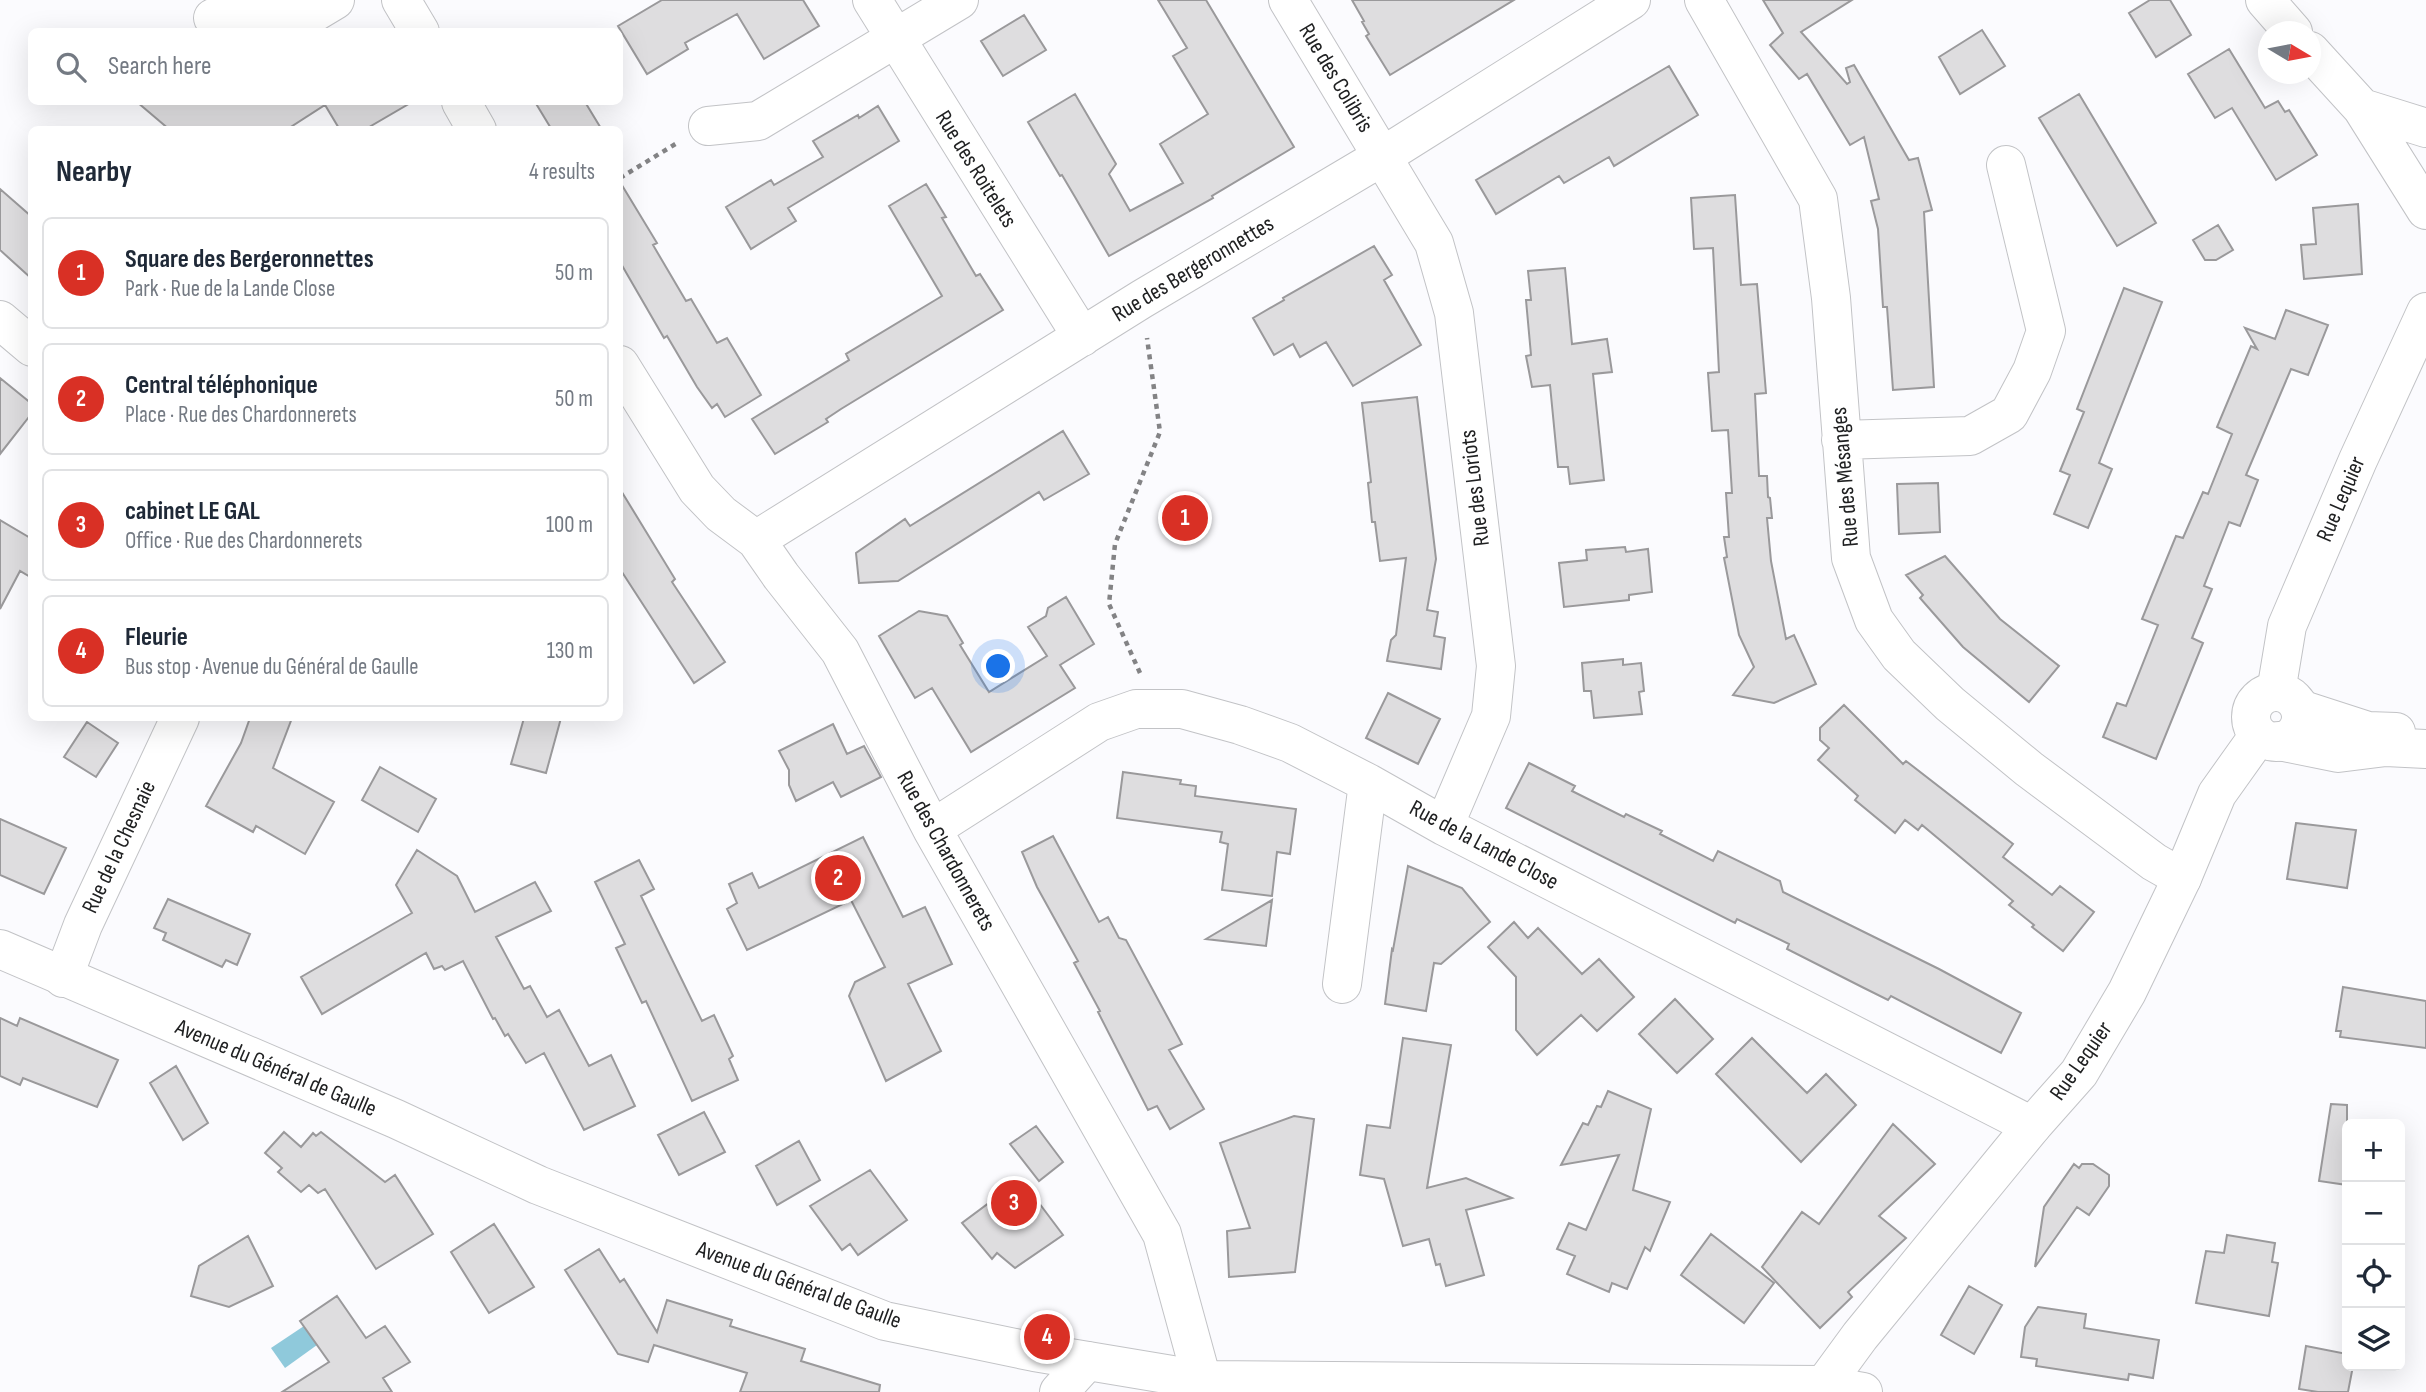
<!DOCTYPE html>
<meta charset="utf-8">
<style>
body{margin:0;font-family:"Sofia Sans Condensed",sans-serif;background:#f6f6f7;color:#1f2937}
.controls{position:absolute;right:21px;bottom:21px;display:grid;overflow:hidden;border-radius:10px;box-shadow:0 7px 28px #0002}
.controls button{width:63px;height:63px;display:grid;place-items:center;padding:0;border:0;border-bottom:2px solid #e0e1e3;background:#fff;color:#1f2937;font:35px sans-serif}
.compass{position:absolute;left:2258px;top:21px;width:63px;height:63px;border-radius:50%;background:#fff;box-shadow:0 7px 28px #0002;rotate:100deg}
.you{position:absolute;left:999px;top:667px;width:24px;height:24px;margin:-18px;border:5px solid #fff;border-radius:50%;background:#1a73e8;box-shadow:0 0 0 10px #1a73e833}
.badge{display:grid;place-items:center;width:46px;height:46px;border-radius:50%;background:#d93025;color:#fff;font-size:23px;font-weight:700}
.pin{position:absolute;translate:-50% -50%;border:4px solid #fff;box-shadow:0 2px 7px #0006}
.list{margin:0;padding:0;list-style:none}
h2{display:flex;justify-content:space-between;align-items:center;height:91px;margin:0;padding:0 28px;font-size:30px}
h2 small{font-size:23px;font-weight:400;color:#747a83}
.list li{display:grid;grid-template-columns:46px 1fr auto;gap:21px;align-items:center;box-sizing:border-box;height:112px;margin:0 14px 14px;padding:0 14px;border:2px solid #e0e1e3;border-radius:10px}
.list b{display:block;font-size:26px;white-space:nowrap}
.list p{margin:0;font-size:23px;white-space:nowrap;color:#747a83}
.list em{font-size:23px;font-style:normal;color:#747a83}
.icon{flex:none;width:38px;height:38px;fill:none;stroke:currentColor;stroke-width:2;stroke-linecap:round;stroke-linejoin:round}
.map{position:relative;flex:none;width:2426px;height:1392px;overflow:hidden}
.search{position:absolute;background:#fff;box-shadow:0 7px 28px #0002;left:28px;top:28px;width:595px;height:77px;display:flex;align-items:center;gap:18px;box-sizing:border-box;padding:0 24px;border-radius:10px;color:#747a83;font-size:26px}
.panel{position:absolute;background:#fff;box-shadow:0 7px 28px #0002;left:28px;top:126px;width:595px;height:595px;border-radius:10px}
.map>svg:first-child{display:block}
.water{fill:#8fc9db}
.building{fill:#dedddf;stroke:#9a999b;stroke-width:2}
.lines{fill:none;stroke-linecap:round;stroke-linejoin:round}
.minor-casing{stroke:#c2c3c6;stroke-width:40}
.tertiary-casing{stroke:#c2c3c6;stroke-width:40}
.path{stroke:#838385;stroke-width:4.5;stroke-dasharray:5 5;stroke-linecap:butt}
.minor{stroke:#fff;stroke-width:38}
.tertiary{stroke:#fff;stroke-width:38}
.labels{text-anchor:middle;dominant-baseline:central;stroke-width:5;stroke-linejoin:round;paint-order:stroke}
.street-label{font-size:23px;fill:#202122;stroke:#fff}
</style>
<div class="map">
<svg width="2426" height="1392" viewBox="0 0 2426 1392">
<rect width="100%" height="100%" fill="#fbfbfe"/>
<path class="water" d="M304,1326L317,1345L285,1368L271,1348Z"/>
<path class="building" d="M662,0H803L819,26L764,59L737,14L685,43L688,49L647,74L618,26Z
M1158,0H1206L1294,147L1212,196L1213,198L1109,256L1075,197L1062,175L1060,176L1028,122L1075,94L1116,164L1109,174L1130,211L1183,183L1160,144L1208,114L1173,56L1187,48Z
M1352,0H1514L1390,75L1366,36L1369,34L1362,22L1364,21Z
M1763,0H1852L1801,32L1847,84L1850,82L1846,68L1854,65L1909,160L1918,158L1932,210L1924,212L1934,387L1893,390L1887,307H1883L1878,229L1871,201L1879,199L1864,137L1850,145L1807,74L1799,79L1770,45L1783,33Z
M2150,0H2170L2191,35L2156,57L2129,13Z
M1024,15L1046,50L1003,76L981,41Z
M1982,30L2005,66L1960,94L1939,57Z
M2229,49L2265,108L2278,101L2285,112L2289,110L2317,155L2276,180L2232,108L2215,118L2188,74Z
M1669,66L1698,115L1614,166L1609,157L1564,183L1559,176L1496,214L1476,180Z
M2079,94L2156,223L2117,246L2039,118Z
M137,102H412L364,130H340L325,105L286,130H170Z
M535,102H585L602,130H552Z
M878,106L899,141L788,208L796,221L751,249L726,207L771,180L774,185L823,157L813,141L858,115L859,118Z
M620,182L657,243L653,245L686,301L691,299L717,343L727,338L761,395L725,417L717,404L712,408L697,387L667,336L664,338L620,262Z
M926,184L946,217L942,218L976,276L980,274L1003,310L841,409L826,419L828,422L775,454L752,419L849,360L846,354L942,296L889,206Z
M0,189L32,217V279L0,250Z
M1735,195L1741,285L1757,284L1766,393L1755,394L1759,476H1767L1768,497L1770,498L1772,518H1767L1771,561L1786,639L1794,635L1816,684L1774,703L1733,695L1754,667L1739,635L1724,558L1727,557L1724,537H1729L1726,493H1732L1728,430L1712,431L1708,373L1719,372L1713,248L1694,249L1691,198Z
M2358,204L2362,274L2304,279L2301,245L2316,244L2313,208Z
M2218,225L2233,250L2216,260H2205L2193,240Z
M1374,246L1392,275L1384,280L1421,345L1353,386L1326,342L1300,357L1293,344L1274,355L1253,318L1284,300L1283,298Z
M1565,268L1572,344L1607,339L1612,372L1593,374L1604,480L1570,484L1568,467H1558L1550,385L1532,387L1526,356L1531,355L1526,300H1531L1528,271Z
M2124,288L2162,302L2099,463L2112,469L2088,528L2054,514L2070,475L2060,471L2084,412L2077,409Z
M2286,310L2328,325L2308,375L2291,369L2246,475L2258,480L2240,526L2229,522L2204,586L2212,589L2192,638L2203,643L2156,759L2103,737L2117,703L2126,706L2158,625L2142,619L2176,536L2183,538L2203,492L2208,494L2232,434L2217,427L2251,346L2257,349L2245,328L2275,339Z
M0,378L32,404V413L0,454Z
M1417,397L1436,559L1427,610L1438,612L1434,636L1445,638L1441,669L1387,661L1391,640L1396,635L1406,558L1380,561L1375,522H1372L1368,483L1371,482L1362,403Z
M1063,431L1089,474L1044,500L1039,492L898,581L859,583L856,553L905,519L910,526Z
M1938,483L1940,532L1899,534L1897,484Z
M620,489L675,579L672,582L725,662L694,683L620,569Z
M0,520L32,539V578L20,571L0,609Z
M1625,547L1626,552L1648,549L1652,592L1629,595V600L1564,607L1559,563L1587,560L1586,550Z
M1945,556L2000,619L2059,666L2029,702L1963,647L1920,598L1923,595L1906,575Z
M1066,597L1094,644L1060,665L1075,688L971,752L932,688L915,698L879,636L919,611L947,616L963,643L960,645L989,692L1047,656L1028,627L1046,616L1048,608Z
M1623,659V665L1641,663L1644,691L1639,692L1642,714L1594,718L1591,691H1584L1582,663Z
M1388,693L1440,719L1418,764L1366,738Z
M1844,705L1903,764L1906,761L2013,844L2003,857L2052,895L2060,886L2094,912L2063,951L2032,927L2034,925L2009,905L2013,901L1922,825L1918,830L1905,820L1895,833L1855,800L1858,796L1818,760L1829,748L1820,740V728Z
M250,718H292L273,768L334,802L305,854L256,826L253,832L206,806L241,743Z
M524,718H561L546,773L511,764Z
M87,722L118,743L96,777L64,757Z
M833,724L847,754L864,746L881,777L841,797L833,782L796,801L789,785V770L779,751Z
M1529,763L1575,786L1572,791L1624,817L1626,814L1662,831L1660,834L1713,861L1718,851L1780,881L1783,892L1939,969L2021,1013L2001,1053L1891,996L1888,1000L1864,988L1787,949L1789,944L1737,919L1735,923L1506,808Z
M380,767L436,799L418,832L362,800Z
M1123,772L1181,780L1180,784L1196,786L1195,796L1296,809L1290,854L1277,852L1272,896L1222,890L1228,844L1220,842L1222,832L1117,818Z
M0,819L66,848L44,894L0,875Z
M2296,823L2356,830L2347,888L2287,879Z
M1053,836L1099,922L1108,917L1119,938L1126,940L1182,1044L1169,1050L1204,1109L1170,1129L1157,1106L1148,1110L1098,1012L1100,1011L1074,963L1078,961L1037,887L1022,852Z
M863,837L903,917L925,907L952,964L908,984L941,1051L886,1081L849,996L855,982L885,967L851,900L747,950L727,909L737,903L729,884L752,873L759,888Z
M417,850L457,876L475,912L535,882L551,911L496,937L524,989L530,986L547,1017L559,1010L589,1066L611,1055L635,1106L584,1130L544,1053L526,1063L508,1034L505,1036L495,1018L493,1019L463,961L445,970L442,966L434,969L426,953L322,1014L301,977L412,913L396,885Z
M639,860L654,889L641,896L702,1021L714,1015L733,1056L729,1059L738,1080L692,1101L646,1001L642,1003L616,948L625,944L595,882Z
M1408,866L1462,888L1490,922L1441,964L1434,963L1426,1011L1385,1004L1392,949L1393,950Z
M168,899L250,934L237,965L226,960L222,967L163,940L166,933L154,928Z
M1272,900L1266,946L1206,939Z
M1514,922L1528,938L1538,928L1582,974L1599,959L1634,997L1597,1031L1581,1015L1537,1055L1516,1030V977L1488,947Z
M2343,987L2426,1001V1048L2340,1037L2341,1031H2336Z
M1675,999L1713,1039L1677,1073L1639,1034Z
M0,1018L17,1026L20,1018L118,1060L97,1107L23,1078L20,1085L0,1076Z
M1403,1038L1451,1045L1427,1188L1466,1178L1512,1198L1466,1210L1484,1275L1446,1286L1440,1264L1436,1265L1429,1239L1403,1246L1384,1179L1360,1175L1367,1125L1390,1128Z
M1752,1038L1807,1093L1826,1074L1856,1105L1801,1162L1716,1074Z
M176,1066L208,1123L183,1140L150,1083Z
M1608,1091L1651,1109L1633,1190L1670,1202L1650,1251L1645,1247L1627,1289L1612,1283L1609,1292L1567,1274L1575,1256L1557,1249L1569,1223L1586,1230L1619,1155L1561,1165L1583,1123L1588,1125L1597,1106L1601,1107Z
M2331,1104L2347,1105V1185L2319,1181Z
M704,1112L725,1152L679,1175L658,1135Z
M1294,1116L1314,1119L1295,1272L1229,1277L1227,1231L1250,1228L1220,1143Z
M1893,1124L1935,1164L1879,1216L1906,1238L1848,1292L1852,1297L1820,1328L1762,1267L1802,1212L1819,1224Z
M1036,1126L1063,1162L1039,1181L1010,1144Z
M284,1132L301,1147L313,1133L316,1136L321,1132L385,1182L395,1175L433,1234L376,1269L325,1189L318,1193L309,1185L301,1192L278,1172L282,1168L265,1153Z
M799,1141L820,1180L777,1205L756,1166Z
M2074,1164L2079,1168L2082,1164H2093L2109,1175V1186L2089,1215L2077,1207L2035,1267L2044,1207Z
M870,1170L907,1220L858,1255L850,1244L842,1250L810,1206Z
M1021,1179L1063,1235L1015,1268L997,1253L992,1259L962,1223Z
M494,1224L534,1287L489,1313L451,1252Z
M1711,1234L1774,1283L1744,1323L1681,1275Z
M2227,1235L2275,1243L2272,1262L2278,1263L2269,1316L2196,1303L2206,1251L2224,1253Z
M248,1236L273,1286L229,1307L191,1296L199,1266Z
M599,1249L620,1282L624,1279L657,1332L667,1300L732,1320L730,1326L805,1349L801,1361L880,1385L879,1392H740L747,1373L654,1345L648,1362L618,1354L565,1270Z
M1969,1286L2002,1305L1974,1354L1941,1335Z
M337,1296L366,1338L385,1326L410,1362L383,1378L392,1392H282L329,1362L300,1321Z
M2038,1307L2086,1314L2084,1328L2159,1340L2153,1378L2129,1374L2128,1380L2036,1366L2037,1359L2021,1357L2025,1327Z
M2306,1346L2347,1354V1366H2353L2348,1392H2318L2299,1389Z"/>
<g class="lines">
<defs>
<path id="minor" d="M401,0L420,32
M872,0L1082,337
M1288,0L1434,243L1454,313L1496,666L1491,716L1444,826
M1704,0L1818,199L1831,298L1851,558L1874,620L1899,655L1950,704L2029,769L2154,862L2182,878
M2265,0L2293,32
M213,18L310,15L335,0
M2310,51L2362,108
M461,102L477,130
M708,126L758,121L959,0
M2426,128L2362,108L2426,210
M0,320L32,347
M620,365L697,489L721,514L756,540L781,576L840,651L932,829L1162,1234L1202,1380
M1841,440L1970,436L2009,414L2032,371L2046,331L2006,165
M756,540L1142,299L1383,156L1631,0
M2300,709L2368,731L2396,732
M2279,741L2338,753L2386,747L2426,749
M932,829L1099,722L1136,709H1182L1240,725L1290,743L1368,783L1444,826L2032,1126
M63,978L83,925L180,718
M1342,984L1368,783
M1059,1392L1087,1361"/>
<path id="tertiary" d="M2276,692L2287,626L2358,460L2426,312
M2251 717a25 25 0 1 1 50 0a25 25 0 1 1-50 0Z
M0,949L396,1119L538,1185L885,1321L1034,1352L1202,1380L1823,1385L1863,1392
M1819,1392L1860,1336L2032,1126L2079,1073L2127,992L2182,878L2217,794L2259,735"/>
</defs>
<use href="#minor" class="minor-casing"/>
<use href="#tertiary" class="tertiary-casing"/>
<path class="path" d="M620,178L677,143
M1140,673L1109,604L1115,544L1160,432L1147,338"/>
<use href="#minor" class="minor"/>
<use href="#tertiary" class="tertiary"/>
</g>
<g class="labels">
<g class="street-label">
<text transform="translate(1336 78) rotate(59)">Rue des Colibris</text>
<text transform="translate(976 169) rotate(58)">Rue des Roitelets</text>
<text transform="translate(1193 269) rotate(-31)">Rue des Bergeronnettes</text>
<text transform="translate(1845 477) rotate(-95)">Rue des Mésanges</text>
<text transform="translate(1475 488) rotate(-97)">Rue des Loriots</text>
<text transform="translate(2341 499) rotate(-67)">Rue Lequier</text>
<text transform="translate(1484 845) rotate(28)">Rue de la Lande Close</text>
<text transform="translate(119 847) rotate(-65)">Rue de la Chesnaie</text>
<text transform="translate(946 851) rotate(61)">Rue des Chardonnerets</text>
<text transform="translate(2081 1061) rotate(-55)">Rue Lequier</text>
<text transform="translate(276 1068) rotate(23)">Avenue du Général de Gaulle</text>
<text transform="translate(799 1285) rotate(20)">Avenue du Général de Gaulle</text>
</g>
</g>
</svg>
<div class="controls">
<button>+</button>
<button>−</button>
<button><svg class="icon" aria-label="locate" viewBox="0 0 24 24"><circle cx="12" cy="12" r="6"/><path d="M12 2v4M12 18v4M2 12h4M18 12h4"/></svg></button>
<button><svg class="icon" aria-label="layers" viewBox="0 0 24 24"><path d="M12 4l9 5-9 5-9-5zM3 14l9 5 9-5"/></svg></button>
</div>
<svg class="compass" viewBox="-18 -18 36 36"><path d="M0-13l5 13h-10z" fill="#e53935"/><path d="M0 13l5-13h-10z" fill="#747a83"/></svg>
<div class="you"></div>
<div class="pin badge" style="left:1185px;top:518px">1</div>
<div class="pin badge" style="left:838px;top:878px">2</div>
<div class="pin badge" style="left:1014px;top:1203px">3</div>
<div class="pin badge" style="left:1047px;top:1337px">4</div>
<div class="search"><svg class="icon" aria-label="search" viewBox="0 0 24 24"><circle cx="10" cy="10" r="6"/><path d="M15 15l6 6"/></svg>Search here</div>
<section class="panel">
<h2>Nearby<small>4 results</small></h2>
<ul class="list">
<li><span class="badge">1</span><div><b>Square des Bergeronnettes</b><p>Park · Rue de la Lande Close</p></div><em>50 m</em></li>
<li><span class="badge">2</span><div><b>Central téléphonique</b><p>Place · Rue des Chardonnerets</p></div><em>50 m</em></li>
<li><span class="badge">3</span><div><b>cabinet LE GAL</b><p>Office · Rue des Chardonnerets</p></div><em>100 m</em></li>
<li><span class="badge">4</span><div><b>Fleurie</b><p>Bus stop · Avenue du Général de Gaulle</p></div><em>130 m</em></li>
</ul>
</section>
</div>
